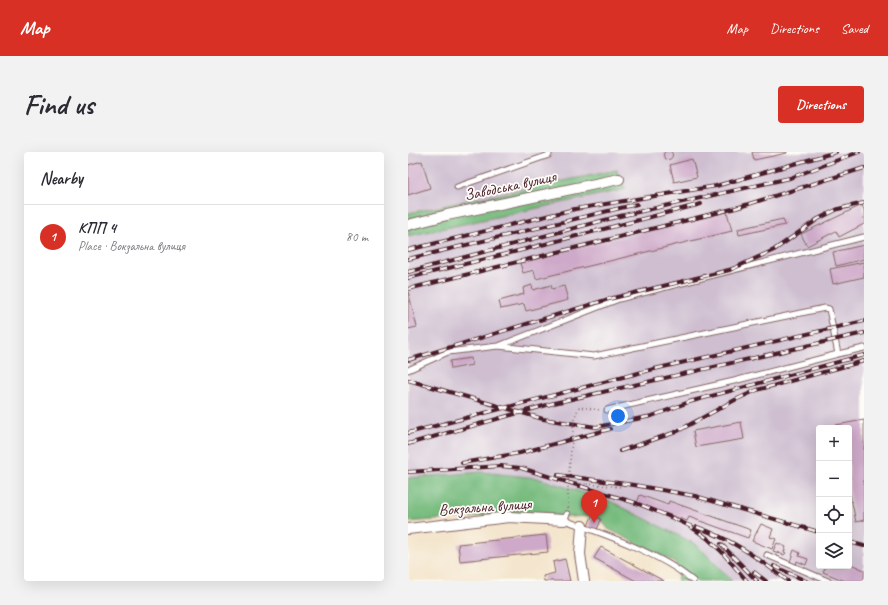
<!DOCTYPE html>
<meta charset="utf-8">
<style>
body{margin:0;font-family:Caveat,sans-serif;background:#f2f2f3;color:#2b2b33}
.controls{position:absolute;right:12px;bottom:12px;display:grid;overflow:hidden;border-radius:4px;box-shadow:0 4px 16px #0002}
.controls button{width:36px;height:36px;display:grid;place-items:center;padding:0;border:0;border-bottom:1px solid #e1e1e2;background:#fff;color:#2b2b33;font:20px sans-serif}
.you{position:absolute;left:210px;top:264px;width:14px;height:14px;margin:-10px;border:3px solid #fff;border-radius:50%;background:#1a73e8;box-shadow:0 0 0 6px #1a73e833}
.badge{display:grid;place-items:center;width:26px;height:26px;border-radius:50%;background:#d93025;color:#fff;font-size:13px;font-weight:700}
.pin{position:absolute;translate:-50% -33px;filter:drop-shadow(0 1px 2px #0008)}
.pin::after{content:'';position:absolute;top:21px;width:14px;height:12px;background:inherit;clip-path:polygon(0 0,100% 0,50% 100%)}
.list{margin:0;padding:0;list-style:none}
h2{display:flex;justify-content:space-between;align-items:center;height:52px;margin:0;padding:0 16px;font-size:17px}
h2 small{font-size:13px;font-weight:400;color:#7c7c81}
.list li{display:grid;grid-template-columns:26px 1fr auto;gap:12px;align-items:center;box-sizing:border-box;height:64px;padding:0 16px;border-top:1px solid #e1e1e2}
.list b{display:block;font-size:15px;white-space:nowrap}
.list p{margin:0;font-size:13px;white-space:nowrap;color:#7c7c81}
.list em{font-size:13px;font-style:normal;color:#7c7c81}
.icon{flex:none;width:22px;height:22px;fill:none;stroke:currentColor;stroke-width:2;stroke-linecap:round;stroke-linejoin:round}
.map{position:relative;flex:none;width:456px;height:429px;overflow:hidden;border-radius:4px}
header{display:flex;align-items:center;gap:24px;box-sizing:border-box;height:56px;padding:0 20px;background:#d93025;color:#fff}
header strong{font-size:19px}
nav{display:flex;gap:22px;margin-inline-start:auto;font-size:14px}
.intro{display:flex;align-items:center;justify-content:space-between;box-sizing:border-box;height:96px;padding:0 24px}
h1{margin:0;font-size:28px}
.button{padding:10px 18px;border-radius:4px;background:#d93025;color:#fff;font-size:14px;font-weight:700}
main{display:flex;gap:24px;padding:0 24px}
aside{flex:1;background:#fff;border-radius:4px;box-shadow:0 4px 16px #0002}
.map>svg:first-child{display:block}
.industrial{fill:#cebed0;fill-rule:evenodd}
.forest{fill:#77bb7e;stroke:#606d54}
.building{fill:#cea9c9}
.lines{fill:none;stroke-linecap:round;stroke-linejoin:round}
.service-casing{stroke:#866564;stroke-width:7}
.minor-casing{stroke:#866564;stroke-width:12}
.path{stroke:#866564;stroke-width:1.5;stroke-dasharray:1 3;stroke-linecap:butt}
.service{stroke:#fff;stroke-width:5}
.minor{stroke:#fff;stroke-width:10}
.rail-casing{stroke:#4a1f2b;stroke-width:4}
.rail{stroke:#fdfcf7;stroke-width:2.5;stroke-dasharray:8;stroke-linecap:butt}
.path-bridge{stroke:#866564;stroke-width:1.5;stroke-dasharray:1 3;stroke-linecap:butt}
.labels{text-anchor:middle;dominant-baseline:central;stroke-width:3.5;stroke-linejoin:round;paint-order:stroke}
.street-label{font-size:16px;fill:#4a1f2b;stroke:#fdfcf7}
</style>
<header>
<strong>Map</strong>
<nav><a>Map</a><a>Directions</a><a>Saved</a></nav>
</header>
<div class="intro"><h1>Find us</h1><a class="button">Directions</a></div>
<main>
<aside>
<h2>Nearby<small></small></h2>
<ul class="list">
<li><span class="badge">1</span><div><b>КПП 4</b><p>Place · Вокзальна вулиця</p></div><em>80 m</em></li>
</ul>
</aside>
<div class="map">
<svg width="456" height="429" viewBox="0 0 456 429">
<rect width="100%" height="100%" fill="#fdfcf7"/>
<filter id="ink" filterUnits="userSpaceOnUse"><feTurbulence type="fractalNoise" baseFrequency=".025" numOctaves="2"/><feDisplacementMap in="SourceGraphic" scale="8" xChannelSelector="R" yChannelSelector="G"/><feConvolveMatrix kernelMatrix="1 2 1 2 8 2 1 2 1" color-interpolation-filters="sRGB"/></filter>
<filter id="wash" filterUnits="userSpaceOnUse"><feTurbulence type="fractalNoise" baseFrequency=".012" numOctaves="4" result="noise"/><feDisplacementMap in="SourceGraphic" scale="16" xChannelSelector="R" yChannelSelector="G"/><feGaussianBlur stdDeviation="0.9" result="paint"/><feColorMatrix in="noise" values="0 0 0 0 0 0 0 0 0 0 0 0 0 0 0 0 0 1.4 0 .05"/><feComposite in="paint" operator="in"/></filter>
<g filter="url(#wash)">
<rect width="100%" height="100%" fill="#f4e6ce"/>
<path class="industrial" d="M0,0H456V429H302L217,374L163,356L0,357V84L218,37L211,27L209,18L0,60ZM411,276H441V414H411Z"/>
<path class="forest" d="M209,18L211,27L218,37L0,84V61Z
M73,320L129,326L202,349L289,393L324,429H270L268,411L200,377L193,367L184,364L161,365L117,361L0,370V326Z"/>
<g id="blocks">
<path class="building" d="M255.5 3a4.5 4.5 0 1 1 9 0a4.5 4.5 0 1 1-9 0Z
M344,0H379V1L346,8Z
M284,7L289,25L266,30L262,13Z
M14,9L22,36L0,43V13Z
M454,53L456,58V72L431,85L428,79L399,94L393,82Z
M319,60L324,79L128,127L126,118L115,121L112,111Z
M375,67L377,73L331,83L330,77Z
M456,93V107L428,114L425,100Z
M456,110V125L425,132L422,117Z
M124,133L125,138L143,133L144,137L156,134L160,148L118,159L116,152L93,157L91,149L116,142L115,136Z
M0,139L9,175L0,177Z
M63,206L64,213L43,217L42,209Z
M456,268V368L448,370L441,337V276H428V273Z
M333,270L336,287L288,295L285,279Z
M232,343L260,353L261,349L343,378L340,386L281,365L279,369L229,351Z
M184,364L193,367L189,378L180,374Z
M353,372L365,377L362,385L368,387L364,397L344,389Z
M138,383L140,400L52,409L50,392Z
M369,391L378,395L376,400L378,401L376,403L365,399Z
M193,395L256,429H228L186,406Z
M386,398L392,401L391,404L400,407L398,413L389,409L388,413L382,410Z
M157,407L162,429H136L135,424L147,421L145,410Z
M441,411L456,418V429H437L415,420L418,414H441Z"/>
</g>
</g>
<g filter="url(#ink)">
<use href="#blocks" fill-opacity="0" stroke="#866564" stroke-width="1"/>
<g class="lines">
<defs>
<path id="service" d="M49,35L141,3V0
M93,193L211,147L456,85
M0,218L40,200L90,194L186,204L417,156L421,157L430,202L456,196
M199,258L326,229L430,202
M159,362L156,368C196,382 254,402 285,429
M359,403L420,429"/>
<path id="minor" d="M0,73L39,63L211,27
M174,374L172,402L176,429
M0,377L101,365L156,368"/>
</defs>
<use href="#service" class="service-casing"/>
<use href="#minor" class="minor-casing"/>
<path class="path" d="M166,267L171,255L193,258
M179,332L214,335
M160,356V330"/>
<use href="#service" class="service"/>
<use href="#minor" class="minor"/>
<defs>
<path id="rail" d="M0,98L167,57L308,34L428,0
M0,107L229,52
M0,120L212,64L382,26L451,0
M0,126L114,98L293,52
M0,137L328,56L456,16
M0,208L201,147L322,118L366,98L410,67L430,57L456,51
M0,228L135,267L188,275L244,264L281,250L456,203
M0,281L242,218L456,169
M0,292L146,251L456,181
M212,299L268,280L327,248L349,238L456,209
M54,311L112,301L202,277
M0,320L93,314L113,316L228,351L260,364L282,374L299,386L313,399L339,429
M150,323L226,333L287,344L411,380
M289,375C327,389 348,405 380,429
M441,390L456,394
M313,392L349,429
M366,414L398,429
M346,420L358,429"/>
</defs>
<use href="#rail" class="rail-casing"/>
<use href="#rail" class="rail"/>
<path class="path-bridge" d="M166,267L160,330L179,332"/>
</g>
</g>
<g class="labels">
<g class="street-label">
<text transform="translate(102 34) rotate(-12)">Заводська вулиця</text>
<text transform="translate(77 355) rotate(-4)">Вокзальна вулиця</text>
</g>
</g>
</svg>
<div class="controls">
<button>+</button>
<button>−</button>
<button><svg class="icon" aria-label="locate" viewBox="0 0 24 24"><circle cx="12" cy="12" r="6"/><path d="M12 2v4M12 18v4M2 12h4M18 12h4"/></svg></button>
<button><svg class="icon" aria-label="layers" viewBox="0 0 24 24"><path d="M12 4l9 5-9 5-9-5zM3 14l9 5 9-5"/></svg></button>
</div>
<div class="you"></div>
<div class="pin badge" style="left:186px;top:371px">1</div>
</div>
</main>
